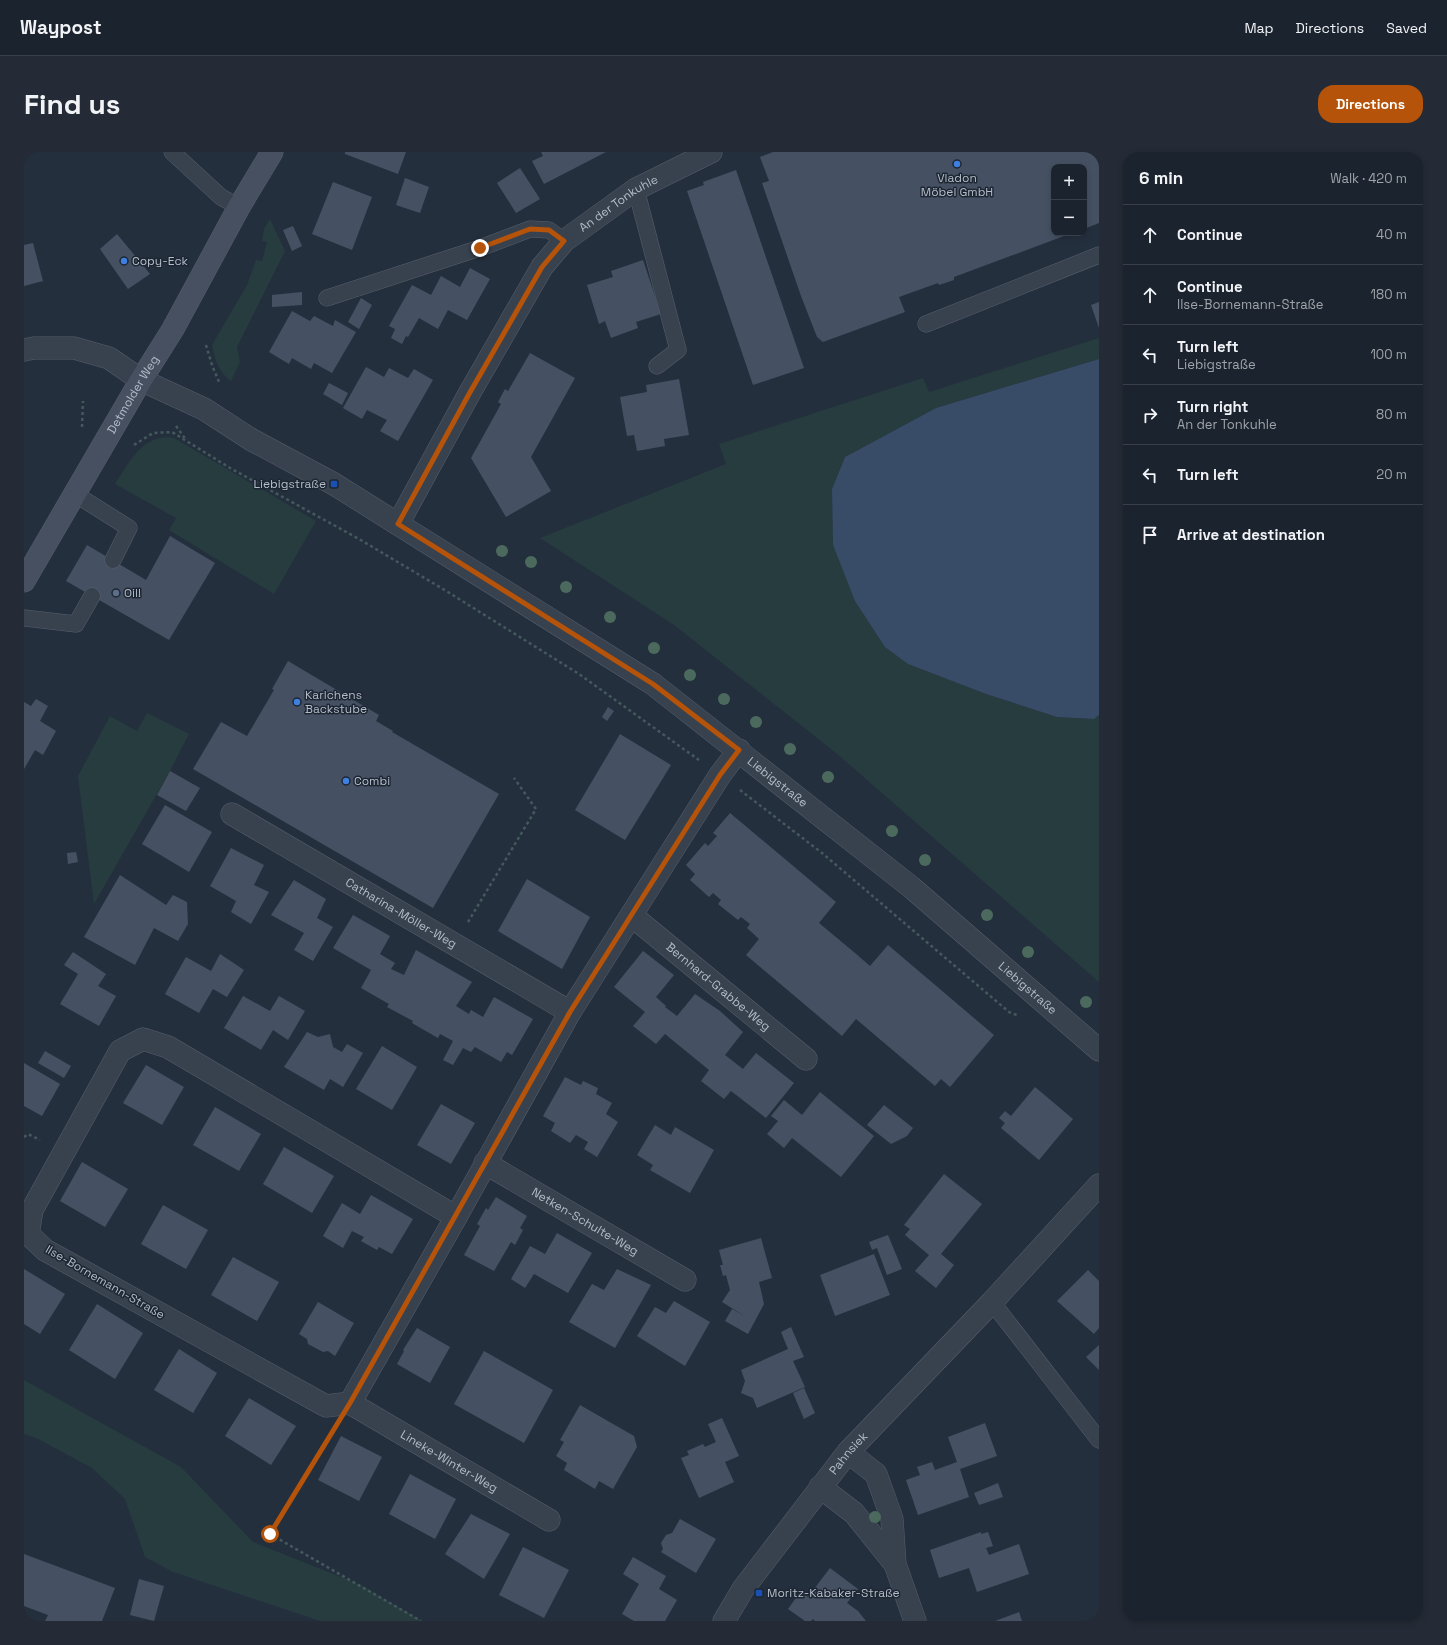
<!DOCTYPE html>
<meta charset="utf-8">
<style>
body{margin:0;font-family:"Space Grotesk",sans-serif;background:#242b36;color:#f1f3f6}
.controls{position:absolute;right:12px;top:12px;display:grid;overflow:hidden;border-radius:8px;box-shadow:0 2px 6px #0003}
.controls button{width:36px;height:36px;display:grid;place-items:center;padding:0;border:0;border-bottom:1px solid #39404a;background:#1b232e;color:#f1f3f6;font:20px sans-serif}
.stop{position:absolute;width:12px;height:12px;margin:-9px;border:3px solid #b45309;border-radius:50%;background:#fff}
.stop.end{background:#b45309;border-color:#fff;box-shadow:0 1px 4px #0008}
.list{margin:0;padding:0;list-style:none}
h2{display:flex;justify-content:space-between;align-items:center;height:52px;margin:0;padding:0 16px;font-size:17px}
h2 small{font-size:13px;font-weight:400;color:#a0a4aa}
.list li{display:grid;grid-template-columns:26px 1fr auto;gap:12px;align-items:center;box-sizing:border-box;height:60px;padding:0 16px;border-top:1px solid #39404a}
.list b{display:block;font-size:15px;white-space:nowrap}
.list p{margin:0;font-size:13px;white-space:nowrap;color:#a0a4aa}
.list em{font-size:13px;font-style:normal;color:#a0a4aa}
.icon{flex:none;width:22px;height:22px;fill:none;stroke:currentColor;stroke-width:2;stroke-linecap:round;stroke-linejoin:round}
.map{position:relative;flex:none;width:1075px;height:1469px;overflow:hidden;border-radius:16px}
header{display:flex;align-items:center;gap:24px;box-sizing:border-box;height:56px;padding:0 20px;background:#1b232e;border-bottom:1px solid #39404a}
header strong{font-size:19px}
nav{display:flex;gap:22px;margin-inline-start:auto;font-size:14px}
.intro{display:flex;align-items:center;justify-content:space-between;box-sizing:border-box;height:96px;padding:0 24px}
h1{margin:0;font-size:28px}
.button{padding:10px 18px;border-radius:16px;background:#b45309;color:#fff;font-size:14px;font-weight:700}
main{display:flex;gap:24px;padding:0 24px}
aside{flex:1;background:#1b232e;border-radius:16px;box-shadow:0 2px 6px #0003}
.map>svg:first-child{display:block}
.green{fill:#263c3f}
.water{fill:#394c67}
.building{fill:#455162}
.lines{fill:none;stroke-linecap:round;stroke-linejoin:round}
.lane-casing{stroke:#565f6c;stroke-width:17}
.street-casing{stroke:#565f6c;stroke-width:23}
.secondary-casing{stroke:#565f6c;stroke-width:23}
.path{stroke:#44595c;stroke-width:2.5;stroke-dasharray:3 3;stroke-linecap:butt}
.lane{stroke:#38414e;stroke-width:16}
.street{stroke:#38414e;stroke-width:22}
.secondary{stroke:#465061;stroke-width:22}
.tree{fill:#4b6a5d}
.route{stroke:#b45309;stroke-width:5}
.shop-dot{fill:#3f7fe0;stroke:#1d2633;stroke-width:1.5}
.transit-dot{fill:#1a4fb4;stroke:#1d2633;stroke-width:1.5}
.service-dot{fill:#5c6f8a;stroke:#1d2633;stroke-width:1.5}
.labels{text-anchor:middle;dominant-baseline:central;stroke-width:3;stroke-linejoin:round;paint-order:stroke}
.poi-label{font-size:12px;fill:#b4bcc9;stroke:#1d2633;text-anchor:start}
.street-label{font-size:12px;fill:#b4bcc9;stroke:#1d2633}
</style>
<header>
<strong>Waypost</strong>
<nav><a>Map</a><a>Directions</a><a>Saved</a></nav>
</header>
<div class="intro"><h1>Find us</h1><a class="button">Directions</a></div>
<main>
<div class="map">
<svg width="1075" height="1469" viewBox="0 0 1075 1469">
<rect width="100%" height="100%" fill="#242f3e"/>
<path class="green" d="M246,67L261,99L213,195L216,210L207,229C194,220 191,207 188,193L223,133L232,108L238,109L243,90L238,89L240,77Z
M1075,186V207L912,256L821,305L808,337L809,393L884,512L962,542L1033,565L1070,567L1075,563V830L812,601L650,473L516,386L702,312L695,292L899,226L905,240Z
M143,285L150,286L292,369L250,442L145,378L152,366L91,332C105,311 115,287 143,285Z
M123,561L165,582L146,619L70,752L54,624L86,564L113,579Z
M0,1228L157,1315L229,1390L337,1433L398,1469H296L149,1420L121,1405L101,1347L68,1316L14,1287L0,1282Z"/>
<path class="water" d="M1075,207V563L1070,567L1033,565L962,542L884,512L861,495L831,449L809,393L808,337L821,305L912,256Z"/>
<path class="building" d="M321,0H382L374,22L321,2Z
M517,0H582L520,32L508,9L519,4Z
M749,0H1075V71L1060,77V15H1030V81H1048L930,125V128L915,133L914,131L875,145L881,160L799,190L793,185L777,144L738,31L745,29L736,5Z
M496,16L516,47L492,61L473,31Z
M712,18L780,216L729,233L663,39L680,33L679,30Z
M381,26L405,35L396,61L372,53Z
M309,30L348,45L328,98L288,82Z
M269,74L278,94L268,99L259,78Z
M93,82L126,122L104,137L76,97Z
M9,91L19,129L0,134V93Z
M619,108L637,162L612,170L614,176L587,186L581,169L575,172L563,133L589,125L587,119Z
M446,116L466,127L443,168L424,158L414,177L395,166L384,185L382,184L378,192L367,186L371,177L365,174L388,133L407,143L417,124L436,135Z
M278,140V153L248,155V143Z
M337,146L348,153L335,177L324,170Z
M1075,150V176L1067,153Z
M268,159L286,169L290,164L309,174L311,168L332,180L308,221L290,211L287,217L268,206L265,212L245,200Z
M506,201L551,226L507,305L527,339L482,365L447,306L477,252L474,250L481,237L484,239Z
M342,215L360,225L365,216L384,226L390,217L409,228L374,289L356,279L363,268L343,258L338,267L319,256Z
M655,227L665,283L640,287L641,294L613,299L610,283L603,284L596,245L623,240L622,233Z
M305,231L324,241L318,253L299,242Z
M146,384L191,411L145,488L42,429L63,393L122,428Z
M264,509L355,563L352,569L369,579L368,580L475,642L409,756L169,617L197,570L223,584L250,538L248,537Z
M12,547L24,554L16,569L32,579L19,603L11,598L0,617V550L7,554Z
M584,555L590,559L583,569L578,565Z
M596,582L647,613L601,688L551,658Z
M146,619L176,636L162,659L133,643Z
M141,653L188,680L165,720L118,692Z
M706,661L812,750L795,771L831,801L846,814L864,793L970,883L926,935L917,927L911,934L832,867L818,884L722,803L735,787L723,776L726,772L717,765L714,768L694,752L697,748L689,741L685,745L666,728L671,722L662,713L681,691L684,694L693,684L689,681Z
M207,696L240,713L230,733L245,740L227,772L207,760L212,749L186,734Z
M52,700L54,710L44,712L43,701Z
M96,723L142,753L149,743L163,750L164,772L154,789L130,776L111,813L60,785Z
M503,727L566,765L538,817L474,779Z
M270,728L302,747L293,766L309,775L289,809L270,798L280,781L247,763Z
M329,763L366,784L356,802L371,811L367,817L380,823L392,798L448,830L432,854L445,862L447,858L459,865L470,845L509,867L488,903L483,900L477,910L451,895L447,900L439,896L429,913L419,908L429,889L416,882L414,886L388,871L389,869L363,855L365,852L337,836L347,818L309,796Z
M619,799L650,823L632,845L642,854L641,855L653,864L671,842L696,859L719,880L701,903L719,917L732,901L770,931L742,966L707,939L700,947L677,929L685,918L641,882L632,892L609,874L621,860L590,835Z
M49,800L82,822L74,834L92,844L75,874L36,852L54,822L40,813Z
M196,802L220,818L203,845L189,837L175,861L141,842L162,805L187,819Z
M219,844L246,859L255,844L281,859L264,888L249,878L237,898L200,876Z
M283,880L294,885L306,882L309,895L318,900L323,892L339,901L319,935L306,927L300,938L260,915Z
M358,894L393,915L368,958L332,937Z
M21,899L47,914L40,926L14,911Z
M0,911L36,932L18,964L0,954Z
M122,913L160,935L138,973L99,951Z
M541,925L557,933L559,929L574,936L572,942L588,951L582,962L594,970L573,1005L560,997L564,990L552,983L546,991L527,979L531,971L519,964Z
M1011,935L1049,967L1015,1008L977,976L981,971L975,966L981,959L987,964Z
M796,940L850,984L817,1025L768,986L760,996L743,982L754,969L747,964L760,948L778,963Z
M417,952L451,971L427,1012L393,993Z
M860,953L889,976L883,984L867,992L843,973Z
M191,955L237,982L215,1019L169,993Z
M631,973L647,983L651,975L690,998L666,1041L626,1018L629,1013L613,1003Z
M260,995L310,1024L288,1061L239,1032Z
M58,1010L104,1037L81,1075L36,1049Z
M920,1022L958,1052L917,1102L930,1113L912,1136L891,1119L905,1103L881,1083L886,1077L880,1073Z
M347,1043L389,1067L368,1102L355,1095L353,1098L337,1089L340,1085L328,1079L319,1096L299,1084L318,1051L336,1062Z
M472,1045L503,1064L496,1076L499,1078L491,1093L487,1090L470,1119L440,1103L456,1074L453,1072L462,1056L464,1058Z
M139,1053L184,1078L162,1117L117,1092Z
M533,1081L568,1101L544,1141L510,1122L501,1136L487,1127L506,1094L521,1102Z
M864,1083L878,1117L863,1123L853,1096L848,1098L845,1090Z
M737,1086L748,1126L735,1130L740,1152L724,1182L701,1169L708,1157L722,1165L698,1150L706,1138L702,1123L699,1124L696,1113H699L695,1098Z
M850,1102L866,1143L811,1164L796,1123Z
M209,1105L255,1130L233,1169L187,1143Z
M0,1117L41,1142L16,1182L0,1172Z
M593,1117L627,1133L591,1196L545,1170L568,1132L580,1138Z
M1064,1118L1075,1129V1176L1070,1182L1033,1149Z
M650,1149L686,1170L661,1214L613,1184L631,1155L642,1161Z
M294,1150L330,1171L311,1204L304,1199L299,1200L284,1192L283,1187L275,1182Z
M73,1152L119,1181L91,1227L45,1198Z
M767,1175L780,1205L769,1209L781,1235L733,1256L729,1246L717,1241L721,1229L717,1218L764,1197L757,1180Z
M393,1176L426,1195L406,1231L373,1212L380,1199L379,1198Z
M1075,1193V1218L1062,1205Z
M155,1197L193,1221L169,1261L130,1238Z
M460,1199L529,1238L500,1291L430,1252Z
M780,1236L791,1261L780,1267L769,1241Z
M225,1246L272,1274L247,1313L201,1284Z
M556,1253L610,1284L613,1295L589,1337L575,1329L571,1337L540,1318L543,1311L532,1304L540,1290L536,1288Z
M698,1266L715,1304L701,1310L710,1330L675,1346L657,1306L665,1303L663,1299L679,1292L681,1295L692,1290L684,1272Z
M961,1271L973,1304L936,1317L945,1345L894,1363L882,1328L896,1323L893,1315L908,1310L911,1318L933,1310L924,1285Z
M317,1284L358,1305L335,1349L294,1328Z
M386,1322L432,1347L411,1387L365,1362Z
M974,1331L979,1345L955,1353L950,1341Z
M447,1362L486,1382L460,1427L421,1402Z
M656,1367L692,1387L672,1421L637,1400L639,1397L637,1391L642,1383L648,1381Z
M957,1380V1382L964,1380L969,1394L962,1396L965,1403L995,1392L1005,1422L953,1440L945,1416L915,1426L906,1398Z
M499,1395L545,1418L520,1466L475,1443Z
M0,1402L91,1436L78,1469H21L24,1463L0,1454Z
M609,1405L642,1424L635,1437L653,1448L641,1469H610L598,1462L615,1432L599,1422Z
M806,1416L834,1437L823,1451L834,1459L842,1469H791L789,1467L787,1469H781L764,1457L777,1439L784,1445Z
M115,1427L140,1434L130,1469L106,1463Z
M995,1460L998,1469H971Z"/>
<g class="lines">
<defs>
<path id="lane" d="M148,0L197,45L215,55
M612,37L654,198L633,214
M303,146L456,96L506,77L525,78L540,89
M902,172L1075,103
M51,342L105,376L89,408
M0,466L52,472L68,444
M968,1150L1075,1288"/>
<g id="street">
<path id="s1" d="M0,198L10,196H50L85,206L117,228L180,257L228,288L310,332L629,532L887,735L1075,898"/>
<path id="s2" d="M374,372L445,242L518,115L540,89L612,37L687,0"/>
<path id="s3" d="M208,662L546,860"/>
<path id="s4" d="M607,763L782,907"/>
<path id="s5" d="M461,1011L661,1128"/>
<path d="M432,1065L326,1251L302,1254L21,1098L4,1082L8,1058L96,899L119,887L144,895L432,1065L546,860L696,623L715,598"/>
<path id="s6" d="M326,1251L525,1368"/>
<path d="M824,1300L852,1322L868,1367L871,1412L891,1469"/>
<path d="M796,1335L830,1361L871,1412"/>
<path id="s7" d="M700,1469L719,1437L824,1300L968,1150L1075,1033"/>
</g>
<g id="secondary">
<path id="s8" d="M0,429L117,228L149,177L215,55L248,0"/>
</g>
</defs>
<use href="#lane" class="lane-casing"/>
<use href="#street" class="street-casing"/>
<use href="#secondary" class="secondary-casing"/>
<path class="path" d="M182,193L188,213L195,230
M152,274L162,288
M58,275L59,249
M110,293L129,281L148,280L206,316L335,387L419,437L555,522L675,608
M716,638L798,701L985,860L995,864
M444,770L512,657L490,626
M0,985L4,982L16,988
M309,1279L246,1382L397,1469"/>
<use href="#lane" class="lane"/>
<use href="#street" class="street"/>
<use href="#secondary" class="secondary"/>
</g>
<g class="tree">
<circle cx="478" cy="399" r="6"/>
<circle cx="507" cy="410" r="6"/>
<circle cx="542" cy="435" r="6"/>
<circle cx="586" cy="465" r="6"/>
<circle cx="630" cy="496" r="6"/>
<circle cx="666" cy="523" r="6"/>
<circle cx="700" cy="547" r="6"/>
<circle cx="732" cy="570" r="6"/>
<circle cx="766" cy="597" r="6"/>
<circle cx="804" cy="625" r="6"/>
<circle cx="868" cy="679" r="6"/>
<circle cx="901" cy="708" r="6"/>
<circle cx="963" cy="763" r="6"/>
<circle cx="1004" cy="800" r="6"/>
<circle cx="1062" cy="850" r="6"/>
<circle cx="851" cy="1365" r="6"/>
</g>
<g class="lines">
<path class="route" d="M246,1382L326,1251L546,860L696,623L715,598L629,532L374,372L445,242L518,115L540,89L525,78L506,77L456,96"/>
</g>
<g class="shop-dot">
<circle cx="933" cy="12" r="4"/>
<circle cx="100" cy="109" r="4"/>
<circle cx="273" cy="550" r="4"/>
<circle cx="322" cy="629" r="4"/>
</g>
<g class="transit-dot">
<rect x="306" y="328" width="8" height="8" rx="2"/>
<rect x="731" y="1437" width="8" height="8" rx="2"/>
</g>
<circle class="service-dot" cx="92" cy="441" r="4"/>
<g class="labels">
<g class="poi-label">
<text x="933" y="26" text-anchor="middle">Vladon<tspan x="933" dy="14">Möbel GmbH</tspan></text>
<text x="108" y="109">Copy-Eck</text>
<text x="302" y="332" text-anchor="end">Liebigstraße</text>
<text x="100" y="441">Oil!</text>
<text x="281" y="543">Karlchens<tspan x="281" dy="14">Backstube</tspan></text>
<text x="330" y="629">Combi</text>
<text x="743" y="1441">Moritz-Kabaker-Straße</text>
</g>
<g class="street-label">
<text stroke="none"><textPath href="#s2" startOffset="395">An der Tonkuhle</textPath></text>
<text stroke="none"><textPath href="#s8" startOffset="216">Detmolder Weg</textPath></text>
<text stroke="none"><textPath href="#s1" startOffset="880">Liebigstraße</textPath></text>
<text stroke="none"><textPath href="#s3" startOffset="196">Catharina-Möller-Weg</textPath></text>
<text stroke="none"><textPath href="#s4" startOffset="113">Bernhard-Grabbe-Weg</textPath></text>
<text stroke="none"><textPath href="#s1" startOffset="1204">Liebigstraße</textPath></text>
<text stroke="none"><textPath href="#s5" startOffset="116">Netken-Schulte-Weg</textPath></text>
<text transform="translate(81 1130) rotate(30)">Ilse-Bornemann-Straße</text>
<text stroke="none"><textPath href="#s7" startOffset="209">Pahnsiek</textPath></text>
<text stroke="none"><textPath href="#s6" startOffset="115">Lineke-Winter-Weg</textPath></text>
</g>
</g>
</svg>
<div class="controls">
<button>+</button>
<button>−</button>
</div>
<div class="stop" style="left:246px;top:1382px"></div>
<div class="stop end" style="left:456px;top:96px"></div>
</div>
<aside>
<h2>6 min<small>Walk · 420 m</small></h2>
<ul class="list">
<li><svg class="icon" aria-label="ahead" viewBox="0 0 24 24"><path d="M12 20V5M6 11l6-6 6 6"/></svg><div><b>Continue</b></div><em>40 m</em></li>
<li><svg class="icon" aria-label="ahead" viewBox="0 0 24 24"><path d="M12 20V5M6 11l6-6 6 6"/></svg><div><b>Continue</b><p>Ilse-Bornemann-Straße</p></div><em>180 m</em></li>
<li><svg class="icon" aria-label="left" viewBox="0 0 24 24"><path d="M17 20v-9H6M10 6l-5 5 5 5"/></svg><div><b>Turn left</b><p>Liebigstraße</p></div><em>100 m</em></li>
<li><svg class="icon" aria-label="right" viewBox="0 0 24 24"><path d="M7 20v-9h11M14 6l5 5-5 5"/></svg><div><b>Turn right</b><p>An der Tonkuhle</p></div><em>80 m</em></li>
<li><svg class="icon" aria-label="left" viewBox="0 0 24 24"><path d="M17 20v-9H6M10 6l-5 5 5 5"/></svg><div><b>Turn left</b></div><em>20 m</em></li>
<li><svg class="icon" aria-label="arrive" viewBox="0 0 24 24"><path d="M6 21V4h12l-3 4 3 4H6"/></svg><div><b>Arrive at destination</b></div></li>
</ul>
</aside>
</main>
